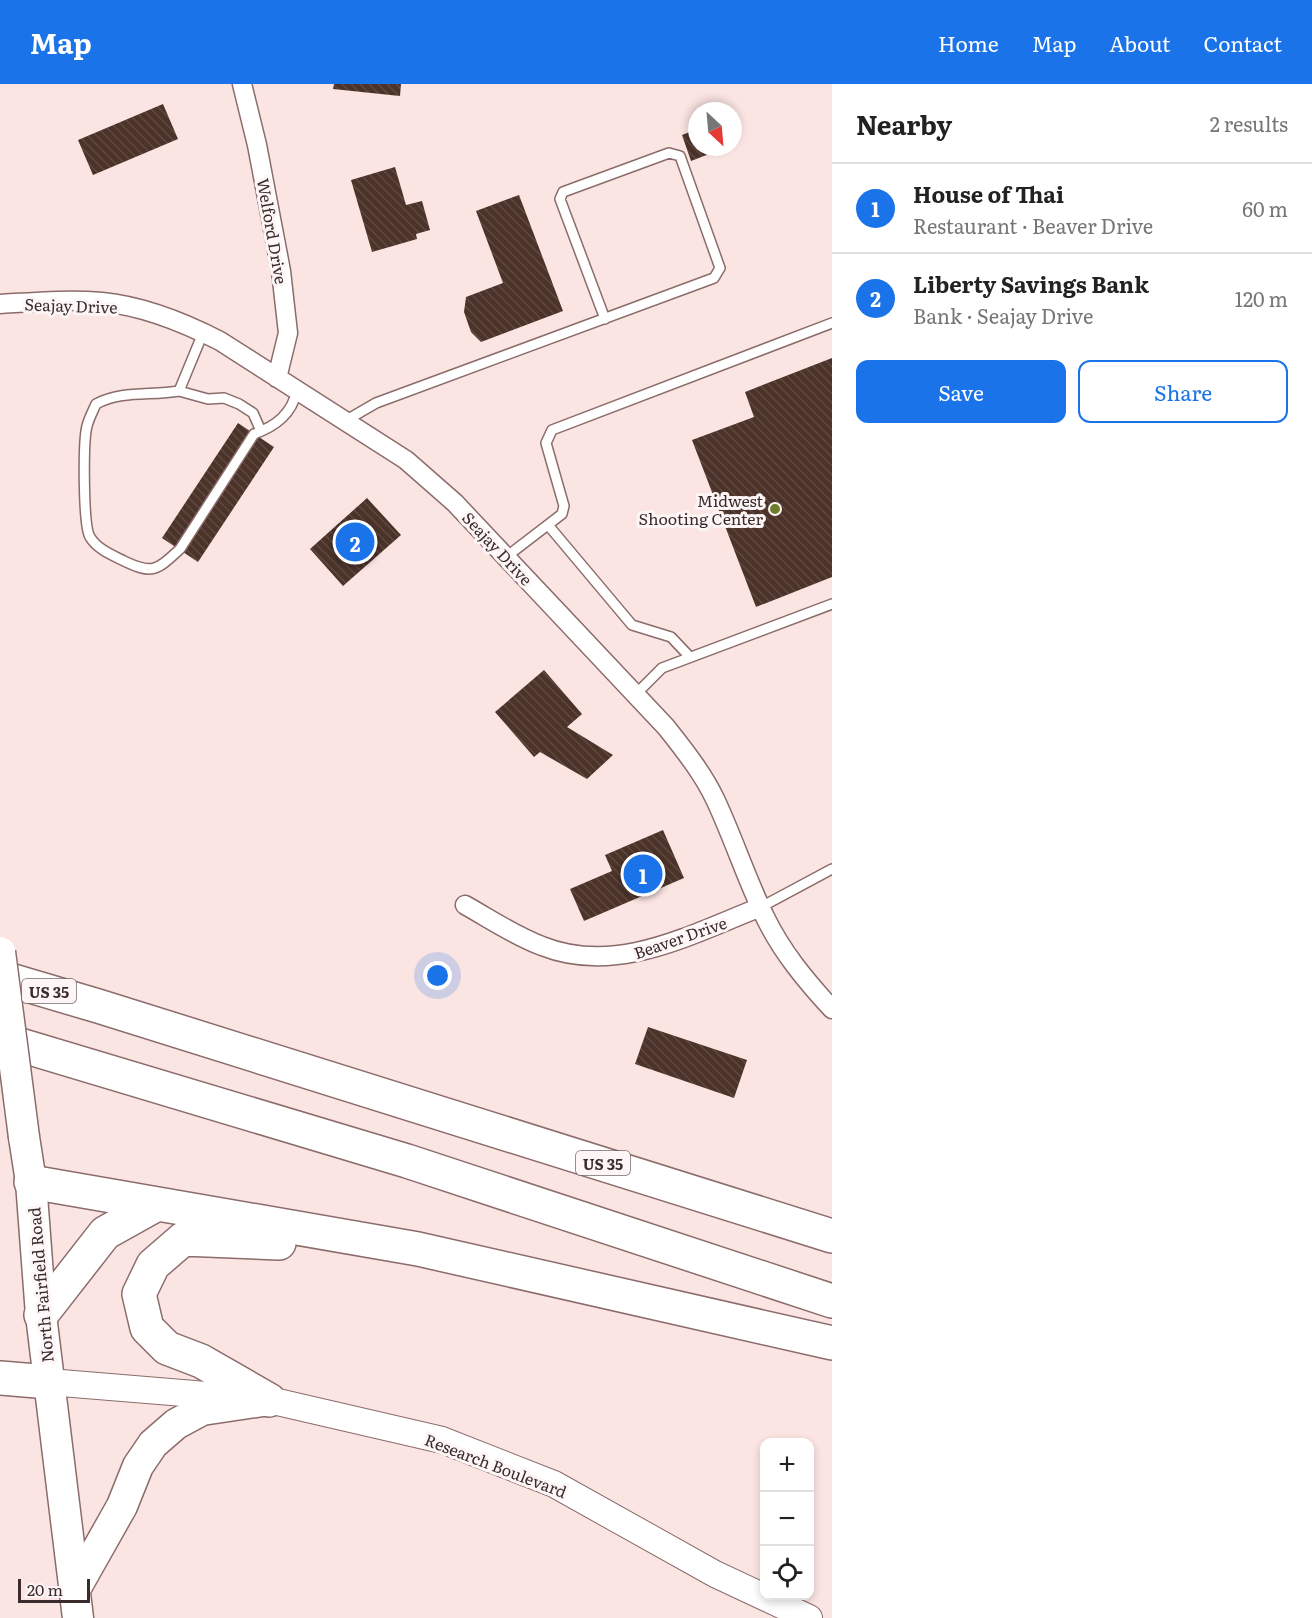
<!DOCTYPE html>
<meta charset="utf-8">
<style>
body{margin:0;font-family:Literata,serif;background:#f6f6f6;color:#222}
.controls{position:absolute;right:18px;bottom:18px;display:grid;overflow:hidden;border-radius:12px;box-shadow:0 3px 9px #0003}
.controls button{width:54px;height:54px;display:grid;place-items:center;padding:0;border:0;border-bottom:2px solid #e0e0e0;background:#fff;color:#222;font:30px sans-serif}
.compass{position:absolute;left:688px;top:18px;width:54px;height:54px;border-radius:50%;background:#fff;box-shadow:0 3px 9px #0003;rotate:154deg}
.scale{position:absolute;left:18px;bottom:15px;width:72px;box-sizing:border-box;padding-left:6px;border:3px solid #3a2c2c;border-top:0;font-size:16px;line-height:21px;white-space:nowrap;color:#3a2c2c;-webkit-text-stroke:4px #fef6f6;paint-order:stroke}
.you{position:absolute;left:438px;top:892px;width:21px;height:21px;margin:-15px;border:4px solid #fff;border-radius:50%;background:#1a73e8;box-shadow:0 0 0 9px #1a73e833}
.badge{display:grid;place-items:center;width:39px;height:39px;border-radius:50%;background:#1a73e8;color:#fff;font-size:20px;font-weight:700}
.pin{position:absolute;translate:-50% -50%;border:3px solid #fff;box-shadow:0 2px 6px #0006}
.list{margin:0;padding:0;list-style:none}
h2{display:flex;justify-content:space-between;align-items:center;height:78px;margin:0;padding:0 24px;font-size:26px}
h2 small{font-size:20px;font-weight:400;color:#767676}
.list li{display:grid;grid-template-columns:39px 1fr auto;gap:18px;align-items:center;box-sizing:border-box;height:90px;padding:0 24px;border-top:2px solid #e0e0e0}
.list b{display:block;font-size:22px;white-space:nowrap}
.list p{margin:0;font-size:20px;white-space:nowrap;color:#767676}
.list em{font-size:20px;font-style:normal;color:#767676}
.actions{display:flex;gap:12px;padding:18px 24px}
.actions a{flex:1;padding:14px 0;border:2px solid #1a73e8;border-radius:12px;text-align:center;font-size:21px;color:#1a73e8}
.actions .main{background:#1a73e8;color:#fff}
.icon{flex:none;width:33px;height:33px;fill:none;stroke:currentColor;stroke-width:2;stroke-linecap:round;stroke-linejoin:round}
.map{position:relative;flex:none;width:832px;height:1534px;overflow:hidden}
header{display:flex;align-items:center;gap:36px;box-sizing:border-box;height:84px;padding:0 30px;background:#1a73e8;color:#fff}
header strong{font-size:28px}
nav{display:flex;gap:33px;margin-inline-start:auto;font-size:21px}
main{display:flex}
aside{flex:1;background:#fff}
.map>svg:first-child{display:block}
.building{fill:url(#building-back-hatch)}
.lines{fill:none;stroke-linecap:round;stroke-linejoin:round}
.lane-casing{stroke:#8b6c6a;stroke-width:12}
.street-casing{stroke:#8b6c6a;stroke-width:21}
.secondary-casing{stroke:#8b6c6a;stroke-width:28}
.primary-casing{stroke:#8b6c6a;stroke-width:33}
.highway-casing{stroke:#8b6c6a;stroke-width:36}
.lane{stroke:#fff;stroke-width:9}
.street{stroke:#fff;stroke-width:18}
.secondary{stroke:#fff;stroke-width:26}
.primary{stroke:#fff;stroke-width:30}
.highway{stroke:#fff;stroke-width:33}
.primary-bridge-casing{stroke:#8b6c6a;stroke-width:33;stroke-linecap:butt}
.primary-bridge{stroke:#fff;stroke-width:30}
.poi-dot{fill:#6f7d2a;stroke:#fef6f6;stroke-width:2}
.labels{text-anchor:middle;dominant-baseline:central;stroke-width:6;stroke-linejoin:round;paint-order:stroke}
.shield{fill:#fef6f6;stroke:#756969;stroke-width:1.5}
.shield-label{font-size:15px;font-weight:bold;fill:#3a2c2c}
.street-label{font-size:16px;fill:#3a2c2c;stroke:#fef6f6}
.poi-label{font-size:16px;fill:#3a2c2c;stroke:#fef6f6;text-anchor:end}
</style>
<header>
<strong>Map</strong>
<nav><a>Home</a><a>Map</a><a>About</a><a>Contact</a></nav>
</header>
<main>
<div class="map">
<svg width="832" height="1534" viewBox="0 0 832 1534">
<defs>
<pattern id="building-back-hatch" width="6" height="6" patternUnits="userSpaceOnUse" patternTransform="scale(1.5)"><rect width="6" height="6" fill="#4c3329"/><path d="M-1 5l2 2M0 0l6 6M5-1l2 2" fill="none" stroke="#5e4840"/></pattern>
</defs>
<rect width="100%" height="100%" fill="#fbe5e3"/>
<path class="building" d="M334,0H401L400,12L333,5Z
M163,20L178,55L93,91L78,56Z
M697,45V63H716L717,67L691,77L682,51Z
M395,83L406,121L422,117L430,146L416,150L417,155L372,168L351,96Z
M519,111L563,227L481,258L471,248L464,228L466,213L503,199L476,127Z
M832,274V493L756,523L692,356L754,333L745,308Z
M238,339L274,363L198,478L162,454Z
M367,414L401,451L343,502L310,465Z
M544,586L582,630L567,643L613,671L587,695L540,668L534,673L495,628Z
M663,746L684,794L584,837L570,805L612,787L605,771Z
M648,943L747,976L734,1014L635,980Z"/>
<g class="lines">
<defs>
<path id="lane" d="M203,249L179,307C151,312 122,306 96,320C93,327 89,334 87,342C83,357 83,442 90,453C97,465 112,471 124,477C153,491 157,486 180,465L254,350C276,342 292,330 297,306
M179,307L208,315L224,314L239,320L253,329L261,347
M345,337L376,319L714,194L720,184L680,72L669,69L563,108L560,115L605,235
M548,441L632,541L671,553L690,573
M506,473L562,430L564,422L546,359L552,346L832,239
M636,610L662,584L832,520
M761,823L832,785"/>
<path id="street" d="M242,0L257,61L281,187L288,249L277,294
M0,220C34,218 68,215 102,218C144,222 183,238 220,257L406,376L455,419L666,643C684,666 702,688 715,715C733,753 746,794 765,833C782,868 806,897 832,925
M465,821C490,835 515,852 542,862C617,892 691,850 761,823"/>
<path id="secondary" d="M49,1298L269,1316L442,1356L554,1400L715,1490L809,1534"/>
<path id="primary" d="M24,1053L31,1098L41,1231L78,1534
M74,1507L122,1422L138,1382L153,1360L176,1340L202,1326L269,1316"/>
<path id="highway" d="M0,893L98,922L832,1152
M0,955L407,1077L832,1217
M31,1098L418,1165L832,1259
M41,1231L105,1149L157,1120
M0,1294L49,1298
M269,1316L201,1277L167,1264L147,1244L139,1210L153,1181L183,1155L279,1159"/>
</defs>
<use href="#lane" class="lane-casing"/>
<use href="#street" class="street-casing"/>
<use href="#secondary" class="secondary-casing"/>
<use href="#primary" class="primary-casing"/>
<use href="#highway" class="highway-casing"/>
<use href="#lane" class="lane"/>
<use href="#street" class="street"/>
<use href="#secondary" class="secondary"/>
<use href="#primary" class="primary"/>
<use href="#highway" class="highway"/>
<defs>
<path id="primary-bridge" d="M0,868L24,1053"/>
</defs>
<use href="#primary-bridge" class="primary-bridge-casing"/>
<use href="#primary-bridge" class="primary-bridge"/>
</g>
<circle class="poi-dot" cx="775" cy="425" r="6"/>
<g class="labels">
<g class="shield">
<rect x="22" y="895" width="54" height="24" rx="4.5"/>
<rect x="576" y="1067" width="54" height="24" rx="4.5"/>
</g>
<g class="shield-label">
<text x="49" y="907">US 35</text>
<text x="603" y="1079">US 35</text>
</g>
<g class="street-label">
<text transform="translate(273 147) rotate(80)">Welford Drive</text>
<text transform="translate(71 221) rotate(2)">Seajay Drive</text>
<text transform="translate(498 464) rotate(47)">Seajay Drive</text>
<text transform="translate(680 853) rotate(-19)">Beaver Drive</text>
<text transform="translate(40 1201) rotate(-95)">North Fairfield Road</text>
<text transform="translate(496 1381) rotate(21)">Research Boulevard</text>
</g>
<g class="poi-label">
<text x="763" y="416">Midwest<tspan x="763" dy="18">Shooting Center</tspan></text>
</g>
</g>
</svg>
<div class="controls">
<button>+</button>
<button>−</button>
<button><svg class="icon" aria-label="locate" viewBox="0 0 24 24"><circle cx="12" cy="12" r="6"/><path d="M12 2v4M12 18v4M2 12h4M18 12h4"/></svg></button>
</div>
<svg class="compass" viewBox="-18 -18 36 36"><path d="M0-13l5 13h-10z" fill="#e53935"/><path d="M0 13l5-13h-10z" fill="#767676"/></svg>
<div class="scale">20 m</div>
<div class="you"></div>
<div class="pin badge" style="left:643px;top:790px">1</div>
<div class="pin badge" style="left:355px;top:458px">2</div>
</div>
<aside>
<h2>Nearby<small>2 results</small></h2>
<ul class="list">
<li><span class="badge">1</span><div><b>House of Thai</b><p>Restaurant · Beaver Drive</p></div><em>60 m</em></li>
<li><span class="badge">2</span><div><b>Liberty Savings Bank</b><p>Bank · Seajay Drive</p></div><em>120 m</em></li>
</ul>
<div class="actions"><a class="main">Save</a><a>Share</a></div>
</aside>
</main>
